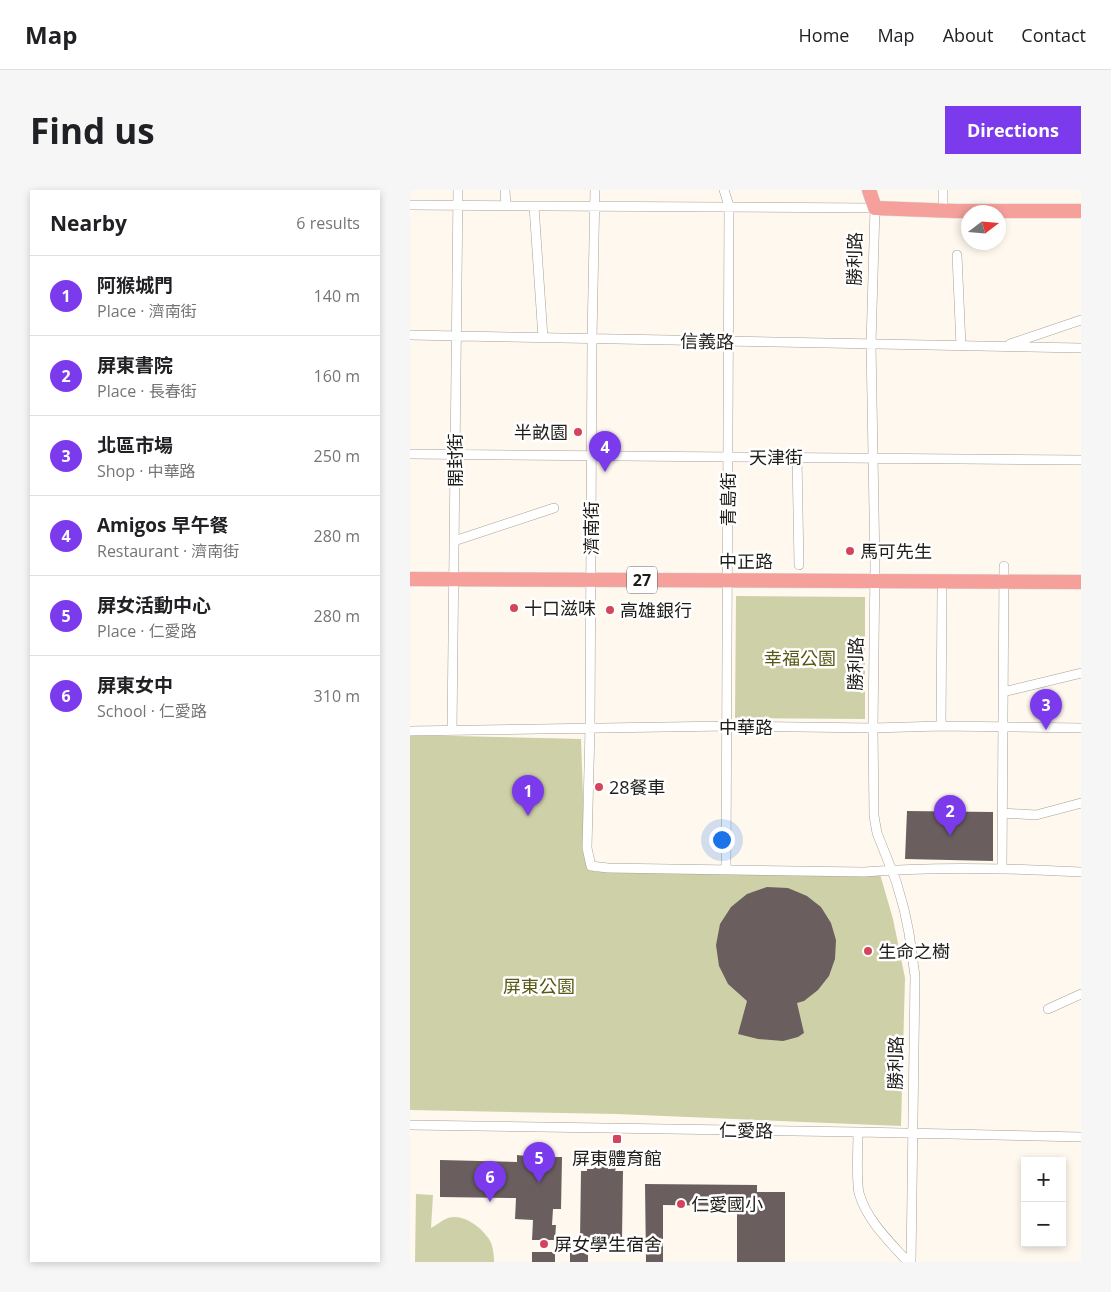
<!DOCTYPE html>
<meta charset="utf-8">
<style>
body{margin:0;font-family:"Open Sans","Noto Sans TC",sans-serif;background:#f6f6f6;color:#202124}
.controls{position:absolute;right:15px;bottom:15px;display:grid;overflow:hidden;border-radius:0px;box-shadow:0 2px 8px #0003}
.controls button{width:45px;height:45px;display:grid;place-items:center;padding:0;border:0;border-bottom:1px solid #e0e0e0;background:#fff;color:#202124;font:25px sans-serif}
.compass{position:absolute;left:551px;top:15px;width:45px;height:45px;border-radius:50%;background:#fff;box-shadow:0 2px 8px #0003;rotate:74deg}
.you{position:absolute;left:311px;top:649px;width:18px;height:18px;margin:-12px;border:4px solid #fff;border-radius:50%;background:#1a73e8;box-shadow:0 0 0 8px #1a73e833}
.badge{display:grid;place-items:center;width:32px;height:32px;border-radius:50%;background:#7c3aed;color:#fff;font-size:16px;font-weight:700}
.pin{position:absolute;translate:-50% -41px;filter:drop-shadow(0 1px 2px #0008)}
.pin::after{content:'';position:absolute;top:26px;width:18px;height:15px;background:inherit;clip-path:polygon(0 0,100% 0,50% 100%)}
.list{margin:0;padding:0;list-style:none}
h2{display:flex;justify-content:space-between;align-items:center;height:65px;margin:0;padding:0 20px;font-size:21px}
h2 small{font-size:16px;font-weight:400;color:#757577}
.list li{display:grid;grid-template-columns:32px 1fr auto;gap:15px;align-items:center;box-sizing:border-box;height:80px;padding:0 20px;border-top:1px solid #e0e0e0}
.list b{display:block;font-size:19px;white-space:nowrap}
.list p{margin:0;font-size:16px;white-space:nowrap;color:#757577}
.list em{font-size:16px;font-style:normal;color:#757577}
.map{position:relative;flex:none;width:671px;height:1072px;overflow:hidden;border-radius:0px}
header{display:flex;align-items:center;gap:30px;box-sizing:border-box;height:70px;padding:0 25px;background:#fff;border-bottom:1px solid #e0e0e0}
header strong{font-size:24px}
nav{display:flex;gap:28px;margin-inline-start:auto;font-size:18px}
.intro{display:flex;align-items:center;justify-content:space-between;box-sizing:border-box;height:120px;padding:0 30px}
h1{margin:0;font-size:35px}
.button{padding:12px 22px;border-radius:0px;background:#7c3aed;color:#fff;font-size:18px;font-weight:700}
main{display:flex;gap:30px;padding:0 30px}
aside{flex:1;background:#fff;border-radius:0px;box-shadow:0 2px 8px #0003}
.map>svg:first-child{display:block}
.green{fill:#ced1a7}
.building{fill:#6a5f5e}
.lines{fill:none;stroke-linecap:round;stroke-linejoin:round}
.minor-casing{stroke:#a7a097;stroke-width:10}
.primary-casing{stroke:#d7d6d6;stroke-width:15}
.minor{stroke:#fff;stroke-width:9}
.primary{stroke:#f5a09b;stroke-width:14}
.poi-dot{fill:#d5445d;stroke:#fff;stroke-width:2}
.labels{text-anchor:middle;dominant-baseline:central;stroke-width:5;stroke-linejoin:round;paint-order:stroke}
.shield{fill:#fff;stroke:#62615e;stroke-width:1}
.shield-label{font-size:16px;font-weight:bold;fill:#1f1d19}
.street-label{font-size:18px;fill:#1f1d19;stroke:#fff}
.poi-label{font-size:18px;fill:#1f1d19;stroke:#fff;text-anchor:start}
.park-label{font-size:18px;fill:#585915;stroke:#fff}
</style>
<header>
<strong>Map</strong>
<nav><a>Home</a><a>Map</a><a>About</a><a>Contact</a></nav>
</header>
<div class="intro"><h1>Find us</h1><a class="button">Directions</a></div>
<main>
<aside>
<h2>Nearby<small>6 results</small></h2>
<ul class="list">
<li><span class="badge">1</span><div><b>阿猴城門</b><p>Place · 濟南街</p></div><em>140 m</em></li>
<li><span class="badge">2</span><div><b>屏東書院</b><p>Place · 長春街</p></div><em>160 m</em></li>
<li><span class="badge">3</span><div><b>北區市場</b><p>Shop · 中華路</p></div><em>250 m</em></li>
<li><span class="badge">4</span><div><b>Amigos 早午餐</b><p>Restaurant · 濟南街</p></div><em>280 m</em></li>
<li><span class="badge">5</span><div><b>屏女活動中心</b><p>Place · 仁愛路</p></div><em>280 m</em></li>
<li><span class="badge">6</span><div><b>屏東女中</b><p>School · 仁愛路</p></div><em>310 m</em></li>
</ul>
</aside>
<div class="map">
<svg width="671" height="1072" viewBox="0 0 671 1072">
<rect width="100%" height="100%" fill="#fff8ee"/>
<path class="green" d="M326,406L455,407V529L325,528Z
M0,545L171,549L175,663L179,679L186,682L470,684L483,729L495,788L491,936L207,924L0,920Z
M6,1004L23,1005L21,1038C27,1035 32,1030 38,1028C53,1023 71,1037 79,1049C83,1055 84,1064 84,1072H5Z"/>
<path class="building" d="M497,621L583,622V671L495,669Z
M357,697L378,698L397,706L411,717L421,733L426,750L425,769L419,786L408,800L394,811L387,813L394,843L388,847L373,851L348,849L328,844L337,811L318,794L309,776L306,755L310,734L321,717L337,704Z
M117,960H141V967H152L151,1019H143L142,1035H146L145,1050H122L123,1030L105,1029L106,1008L30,1007V970L107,972V965L116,966Z
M192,973L197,975L198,979L206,978L205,981H213L212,1049H170L171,981H177V979H183Z
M235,994L347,995V1002H375V1072H327V1016L253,1015V1072H236Z
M122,1062H145V1072H122Z
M160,1063H178V1072H160Z"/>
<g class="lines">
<defs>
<path id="minor" d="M95,0L96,16
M185,0L182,149L180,538L177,658L181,676L198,678L454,682C526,676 599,678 671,682
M314,0L319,16L316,680
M0,15L465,18L461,154L465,376L463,538L464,626L467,643L486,691L494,719L499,743L505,786L501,1072
M124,16L133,148
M533,20V0
M547,65L551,156
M0,145L671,158
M600,154L671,130
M0,264L671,270
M387,267L389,375
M44,351L144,318
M593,502L671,483
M531,536L532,401
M42,540L48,0
M0,541L317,536L463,538L531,536L671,538
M592,623L626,625L671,613
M592,678L594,376
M638,819L671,804
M0,935L448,942L671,947
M448,942C448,957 446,990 449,1003C457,1031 480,1052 498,1072"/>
<path id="primary" d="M459,0L465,18L545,21H671
M0,389L671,392"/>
</defs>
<use href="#minor" class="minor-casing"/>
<use href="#primary" class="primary-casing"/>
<use href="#minor" class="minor"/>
<use href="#primary" class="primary"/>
</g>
<g class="poi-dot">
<circle cx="168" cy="242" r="5"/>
<circle cx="440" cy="361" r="5"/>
<circle cx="104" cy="418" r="5"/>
<circle cx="200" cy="420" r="5"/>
<circle cx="189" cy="597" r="5"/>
<circle cx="458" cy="761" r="5"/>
<rect x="202" y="944" width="10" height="10" rx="2.5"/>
<circle cx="271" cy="1014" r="5"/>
<circle cx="134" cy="1054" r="5"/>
</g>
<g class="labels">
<rect class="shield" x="217" y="376.5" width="30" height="27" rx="4"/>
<g class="shield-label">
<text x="232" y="390">27</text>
</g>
<g class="street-label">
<text transform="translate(444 69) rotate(-89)">勝利路</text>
<text transform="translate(297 151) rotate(1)">信義路</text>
<text x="366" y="267">天津街</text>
<text transform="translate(45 270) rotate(-90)">開封街</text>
<text transform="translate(318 309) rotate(-90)">青島街</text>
<text transform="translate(181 338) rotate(-90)">濟南街</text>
<text x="336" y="371">中正路</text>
<text transform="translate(445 474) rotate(-89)">勝利路</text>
<text x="336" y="537">中華路</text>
<text transform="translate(485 873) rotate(-89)">勝利路</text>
<text transform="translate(336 940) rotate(1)">仁愛路</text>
</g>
<g class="poi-label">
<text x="158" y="242" text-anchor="end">半畝園</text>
<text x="450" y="361">馬可先生</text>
<text x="114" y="418">十口滋味</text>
<text x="210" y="420">高雄銀行</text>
<text x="199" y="597">28餐車</text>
<text x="468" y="761">生命之樹</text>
<text x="207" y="968" text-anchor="middle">屏東體育館</text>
<text x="281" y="1014">仁愛國小</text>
<text x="144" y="1054">屏女學生宿舍</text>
</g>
<g class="park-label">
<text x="390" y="468">幸福公園</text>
<text x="129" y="796">屏東公園</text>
</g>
</g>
</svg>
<div class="controls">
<button>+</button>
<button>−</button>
</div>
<svg class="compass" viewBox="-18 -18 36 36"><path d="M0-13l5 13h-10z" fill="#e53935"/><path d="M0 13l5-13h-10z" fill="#757577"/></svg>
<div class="you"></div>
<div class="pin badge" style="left:118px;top:626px">1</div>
<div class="pin badge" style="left:540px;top:646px">2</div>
<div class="pin badge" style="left:636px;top:540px">3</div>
<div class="pin badge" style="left:195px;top:282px">4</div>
<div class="pin badge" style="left:129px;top:993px">5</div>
<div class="pin badge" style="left:80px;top:1012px">6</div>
</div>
</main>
